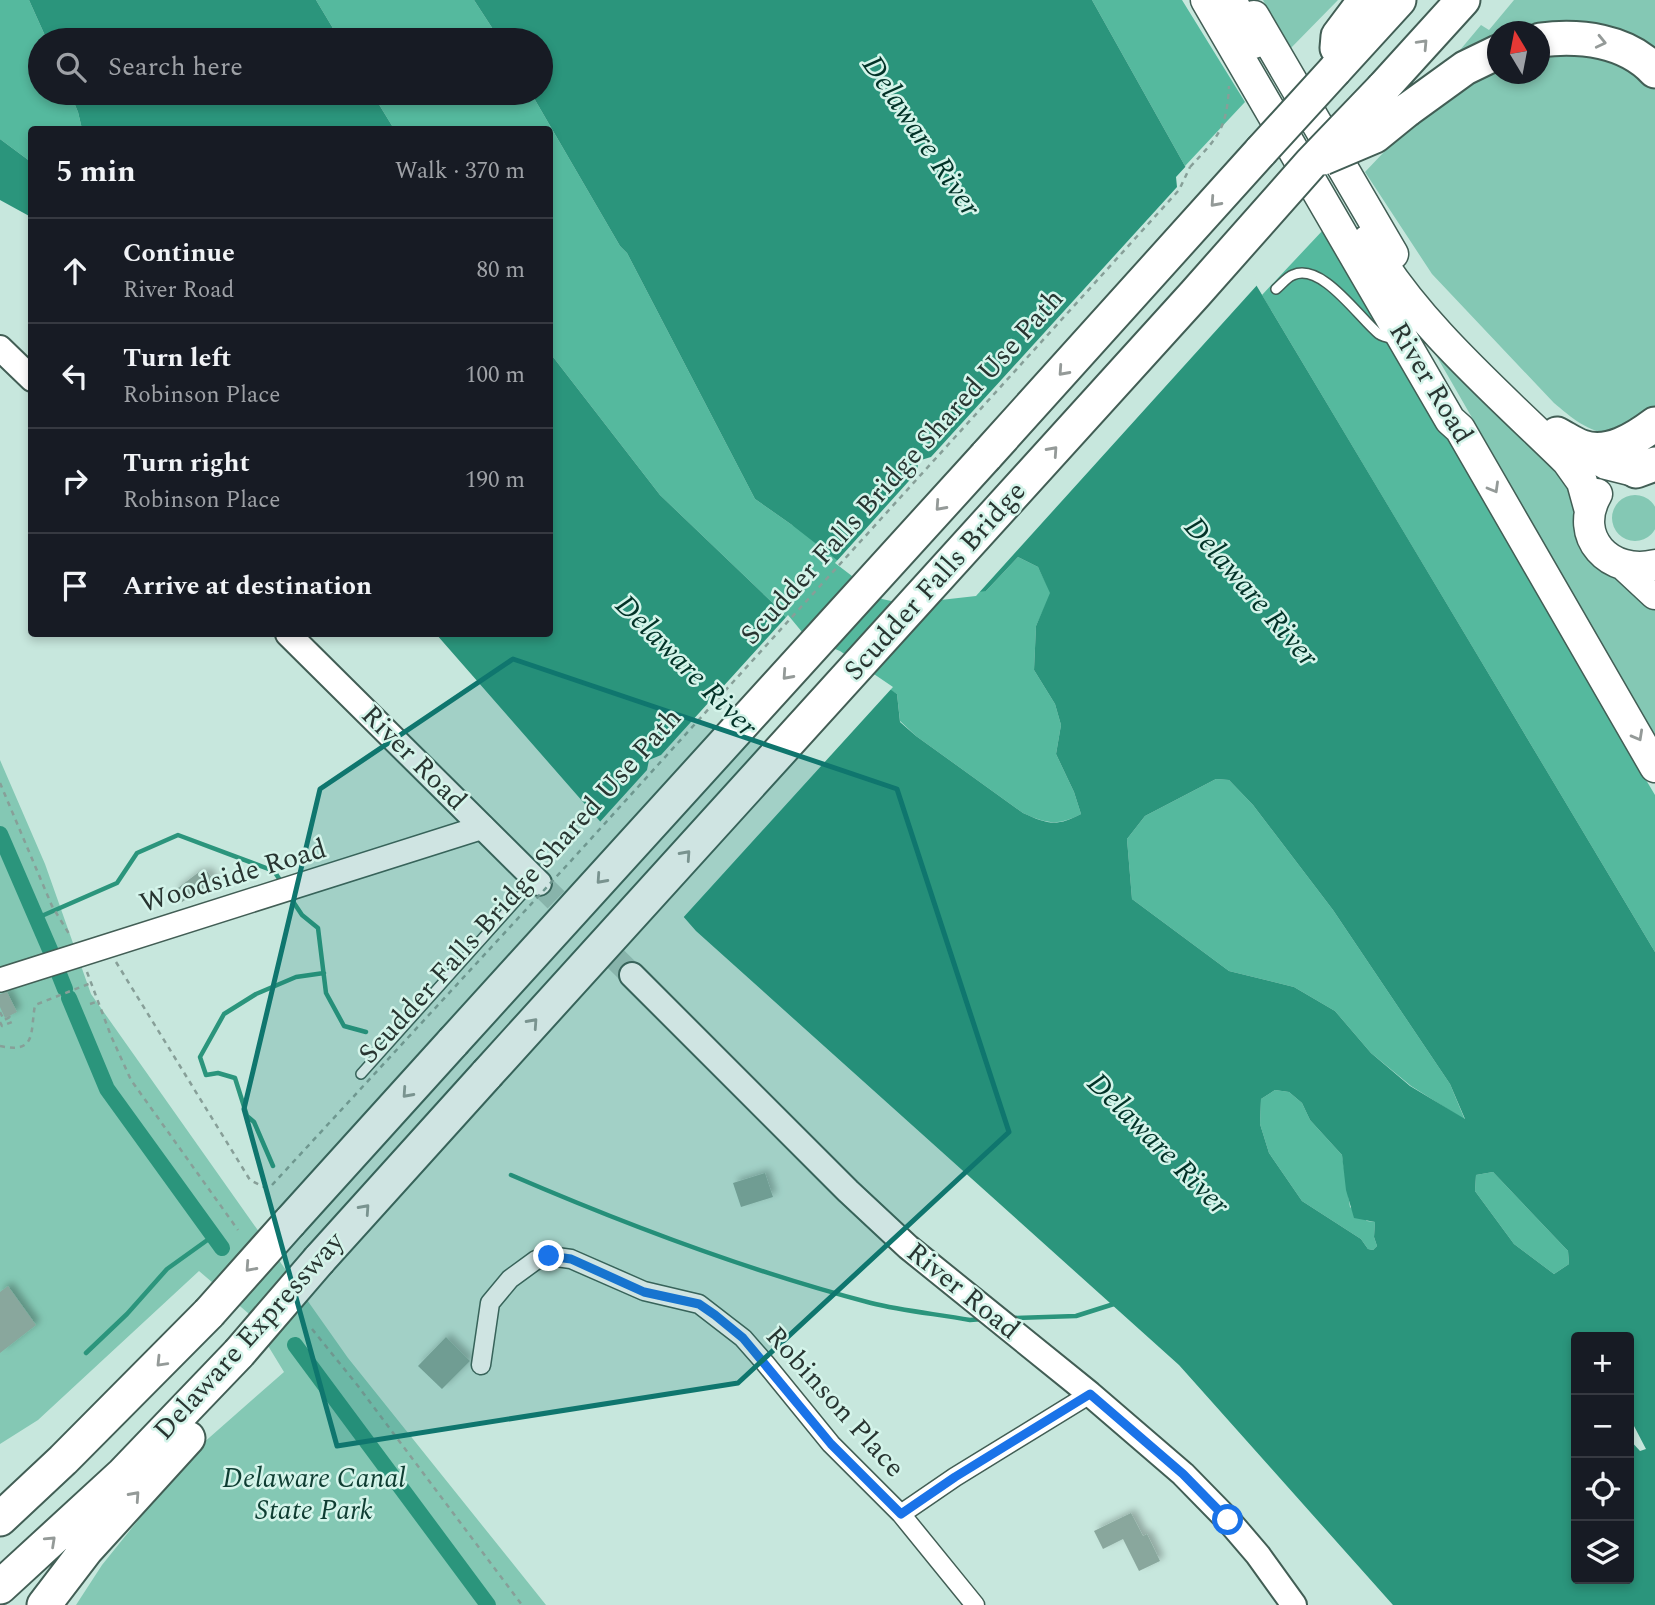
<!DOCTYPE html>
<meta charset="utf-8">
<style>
body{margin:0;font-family:Spectral,serif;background:#20242c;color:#f1f3f6}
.controls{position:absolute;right:21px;bottom:21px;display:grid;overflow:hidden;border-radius:7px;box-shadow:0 4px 10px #0003}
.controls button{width:63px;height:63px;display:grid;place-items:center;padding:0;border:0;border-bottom:2px solid #363941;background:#171b24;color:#f1f3f6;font:35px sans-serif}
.compass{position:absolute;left:1487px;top:21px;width:63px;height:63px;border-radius:50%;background:#171b24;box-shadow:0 4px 10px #0003;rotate:350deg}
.stop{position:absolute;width:21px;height:21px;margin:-16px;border:5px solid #1a73e8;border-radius:50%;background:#fff}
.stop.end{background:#1a73e8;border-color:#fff;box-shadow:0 2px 7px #0008}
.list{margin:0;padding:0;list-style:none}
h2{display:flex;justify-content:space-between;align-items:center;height:91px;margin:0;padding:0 28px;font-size:30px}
h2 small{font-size:23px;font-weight:400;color:#9ea1a6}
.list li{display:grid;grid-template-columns:46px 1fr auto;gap:21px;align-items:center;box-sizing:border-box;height:105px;padding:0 28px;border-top:2px solid #363941}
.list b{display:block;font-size:26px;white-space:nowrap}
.list p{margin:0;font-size:23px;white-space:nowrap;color:#9ea1a6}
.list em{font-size:23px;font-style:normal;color:#9ea1a6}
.icon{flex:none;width:38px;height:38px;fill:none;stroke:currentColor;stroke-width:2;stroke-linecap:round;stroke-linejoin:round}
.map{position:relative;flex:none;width:1655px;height:1605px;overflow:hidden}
.search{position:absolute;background:#171b24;box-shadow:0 4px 10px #0003;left:28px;top:28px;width:525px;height:77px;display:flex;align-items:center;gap:18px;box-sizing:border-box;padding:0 24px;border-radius:38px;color:#9ea1a6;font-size:26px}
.panel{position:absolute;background:#171b24;box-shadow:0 4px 10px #0003;left:28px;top:126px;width:525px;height:511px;border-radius:7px}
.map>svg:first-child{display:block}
.green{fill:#84c8b4}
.forest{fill:#55b99e}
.water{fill:#2b957c;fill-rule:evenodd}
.pier{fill:#c7e7dd}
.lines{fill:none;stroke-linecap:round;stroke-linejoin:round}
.stream{stroke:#2b957c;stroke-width:4.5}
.canal{stroke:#2b957c;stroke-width:16}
.building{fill:#89a79d;filter:url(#shadow)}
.secondary-tunnel{stroke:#a7c3bb;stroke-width:24;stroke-dasharray:24 12;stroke-linecap:butt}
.service-casing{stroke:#425e55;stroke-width:12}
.minor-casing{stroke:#425e55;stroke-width:21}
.tertiary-casing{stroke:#425e55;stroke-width:26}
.secondary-casing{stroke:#425e55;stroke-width:28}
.trunk-casing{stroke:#425e55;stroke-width:33}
.motorway-casing{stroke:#425e55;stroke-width:37}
.path{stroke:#879f98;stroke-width:2.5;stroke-dasharray:5 5;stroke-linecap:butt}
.service{stroke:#fff;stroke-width:9}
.minor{stroke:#fff;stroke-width:18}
.tertiary{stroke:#fff;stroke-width:23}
.secondary{stroke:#fff;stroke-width:24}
.trunk{stroke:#fff;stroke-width:30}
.motorway{stroke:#fff;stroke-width:33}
.motorway-bridge-casing{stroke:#425e55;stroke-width:37;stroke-linecap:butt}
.path-bridge{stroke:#879f98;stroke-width:2.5;stroke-dasharray:5 5;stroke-linecap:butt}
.motorway-bridge{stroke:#fff;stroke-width:33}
.oneway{stroke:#949a98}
.route{stroke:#1a73e8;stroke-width:9}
.marked{fill:#0f766e;fill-opacity:0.2;stroke:#0f766e;stroke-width:5;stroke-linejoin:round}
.labels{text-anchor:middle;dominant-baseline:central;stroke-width:5;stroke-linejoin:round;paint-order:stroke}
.street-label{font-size:28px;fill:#283531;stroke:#d4f4ea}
.park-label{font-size:28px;font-style:italic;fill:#0f3d32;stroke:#d4f4ea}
.water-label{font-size:30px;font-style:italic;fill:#023227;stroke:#d4f4ea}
</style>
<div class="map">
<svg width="1655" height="1605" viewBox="0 0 1655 1605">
<defs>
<filter id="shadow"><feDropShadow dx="4.5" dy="-4.5" stdDeviation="3.5" flood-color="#0004"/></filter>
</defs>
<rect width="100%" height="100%" fill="#c7e7dd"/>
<path class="green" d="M1263,0H1338L1288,51Z
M1514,0H1655V50L1534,28L1498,32L1497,34L1493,35L1495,44L1450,62L1481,25L1489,30Z
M1586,52L1634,70L1655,90V414C1645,420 1635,427 1625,431C1598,441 1573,419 1554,403L1432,274L1365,172L1419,115L1497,67L1498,74H1540V54Z
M1421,329L1561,465L1578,499L1655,604V736Z
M1612 518a23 23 0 1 1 46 0a23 23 0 1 1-46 0Z
M0,760L45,864L91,994L348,1358L546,1605H76L102,1565L193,1452L284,1372L248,1313L199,1271L38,1420L0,1444Z"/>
<path class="forest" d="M0,0H29L47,40H40V93H70L78,112L82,129L32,130L31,162L0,139Z
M316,0H474L500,40H340Z
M1092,0H1182L1245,102L1185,166Z
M372,93H531L620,246L627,253L755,499L792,525L986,591L1018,557L1038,567L1051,593L1036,626L1034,670L1055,704L1061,725L1056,754L1074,792L1081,814C1058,826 1047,824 1023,813L916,736L900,721L897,694L805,641L778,608L660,495L550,353V130L394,129Z
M1324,229L1436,406L1609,718L1655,795V952L1262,295Z
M1216,779L1229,780L1253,805L1333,910L1450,1084L1465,1120L1411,1086L1371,1053L1335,1011L1294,987L1229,971L1132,899L1127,839L1145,816Z
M1275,1090L1289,1092L1302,1103L1310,1120L1342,1155L1350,1207L1367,1221L1375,1222L1374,1237L1377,1246L1373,1250L1368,1249L1361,1239L1302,1201L1269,1153L1260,1124L1261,1099Z
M1493,1172L1568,1251L1569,1264L1554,1274L1514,1244L1475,1191L1476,1175Z"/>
<path class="water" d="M29,0H316L340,40H47Z
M474,0H1092L1185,166L1655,952V1605H1393L1179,1365L696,931L436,634H550V353L660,495L778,608L805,641L839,654L897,694L900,722L916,736L1023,813C1047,824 1057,827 1081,814L1074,792L1056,754L1061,725L1055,704L1034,670L1036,626L1050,593L1038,567L1018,557L986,591L905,601L883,596L792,525L755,499L627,253L620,246L531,93H541V40H500ZM1216,779L1229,780L1253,805L1333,910L1450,1084L1465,1119L1410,1086L1371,1053L1335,1011L1294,987L1229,971L1132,899L1127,839L1145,816ZM1275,1090L1289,1092L1302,1103L1310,1120L1342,1155L1346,1190L1354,1218L1375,1222L1374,1237L1377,1246L1373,1250L1368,1249L1361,1239L1302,1201L1269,1153L1260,1124L1261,1099ZM1493,1172L1568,1251L1569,1264L1554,1274L1514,1244L1475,1191L1476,1175ZM1576,1337H1629V1420L1634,1426L1646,1449L1640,1451L1629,1439V1579H1576Z
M70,93H372L394,129H82L78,112Z
M0,139L31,162V217L0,200Z"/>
<path class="pier" d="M1188,164L1259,283L976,596L905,604L882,599L835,563L917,472L918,464L921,460L931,457L1177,187L1176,177Z
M788,615L807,638L840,651L893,687L681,920L598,824L647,770L649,760L661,755Z"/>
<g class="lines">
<path class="stream" d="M290,897L302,915L318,928L326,993L344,1026L366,1032
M37,918L117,883L137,853L178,835L274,871L282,883
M273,1166L254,1122L247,1116L235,1078L218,1073L206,1075L200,1057L224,1014L256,994L296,977L324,973
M511,1175C627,1225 748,1271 871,1303C903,1311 937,1314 970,1320L983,1319
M1013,1318L1076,1316L1117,1303
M86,1353L127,1314L167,1269L213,1236"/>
<path class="canal" d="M0,834L51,952
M59,974L65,989
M69,998L107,1089L222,1248
M295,1345L488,1605"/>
</g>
<path class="building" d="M207,871L214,881L182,902L174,891L199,872L201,875Z
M7,992L17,1012L5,1018L0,1007V994Z
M765,1173L773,1197L741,1207L733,1183Z
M8,1286L36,1325L0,1353V1292Z
M446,1337L470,1361L442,1389L418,1366Z
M1131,1513L1143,1536L1147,1534L1160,1561L1139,1571L1123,1539L1103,1549L1094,1531Z"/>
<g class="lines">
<path class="secondary-tunnel" d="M539,883L632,975"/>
<defs>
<path id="service" d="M1276,289C1281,285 1287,277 1293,275C1322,262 1359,318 1379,334C1383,337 1390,338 1395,339
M361,1074L534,881"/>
<path id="minor" d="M481,1365L490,1303L510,1279L536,1260L549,1256L571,1259L644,1291L699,1304L743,1338L765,1363L831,1444L901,1514L975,1605
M901,1514L955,1477L1090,1394"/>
<path id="tertiary" d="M0,980L483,827"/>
<path id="secondary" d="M0,348L32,379
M288,634L539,883
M632,975L848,1191L908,1247L1090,1394L1183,1474L1228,1520L1258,1555L1294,1605"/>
<path id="trunk" d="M1206,0L1450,420L1460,429L1655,767
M1231,0L1254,43
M1254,16L1393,254
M1368,240C1414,322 1500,395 1567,461L1582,482L1590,511
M1573,445L1606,464L1634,471
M1597,494C1572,537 1610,576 1655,565
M1626,567L1655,594"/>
<path id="motorway" d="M1540,40C1580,35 1626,40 1655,71
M1337,48L1338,36L1365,0
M1335,70L1399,0
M1383,88L1463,0
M1407,110L1465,68L1498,52
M1557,434C1565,438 1573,444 1582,447C1608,456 1635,439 1655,424
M986,456L1261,151
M1636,471L1655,464
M290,1222L453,1042
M319,1260L487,1074
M0,1519L63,1460L209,1313
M0,1587L123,1474L239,1353
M44,1605L86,1550L188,1438"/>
</defs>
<use href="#service" class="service-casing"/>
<use href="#minor" class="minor-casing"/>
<use href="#tertiary" class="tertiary-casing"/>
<use href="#secondary" class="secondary-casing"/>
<use href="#trunk" class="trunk-casing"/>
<use href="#motorway" class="motorway-casing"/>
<path class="path" d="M1190,167C1218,137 1227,129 1229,86
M0,783L52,906L71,937
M116,962L250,1180L264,1187L272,1185
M87,972L111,1036L131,1080L238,1230
M90,1004L99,1001
M0,1012L4,1020L10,1017
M0,1022L2,1026L12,1022L9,1016
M0,1046C37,1054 30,1033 35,1005L91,983
M312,1329L358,1386L522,1605"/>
<use href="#service" class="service"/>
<use href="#minor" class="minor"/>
<use href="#tertiary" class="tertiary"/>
<use href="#secondary" class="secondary"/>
<use href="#trunk" class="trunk"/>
<use href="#motorway" class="motorway"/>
<defs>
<path id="motorway-bridge" d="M1261,151L1335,70
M1323,158L1375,136L1407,110
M453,1042L986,456
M487,1074L1195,294L1311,163L1383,88
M209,1313L290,1222
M239,1353L319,1260"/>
</defs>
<use href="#motorway-bridge" class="motorway-bridge-casing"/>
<path class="path-bridge" d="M272,1185L569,863L1179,190L1190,167"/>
<use href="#motorway-bridge" class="motorway-bridge"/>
</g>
<defs><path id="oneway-chevron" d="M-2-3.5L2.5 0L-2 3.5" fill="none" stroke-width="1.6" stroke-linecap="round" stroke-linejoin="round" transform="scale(1.75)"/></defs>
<g class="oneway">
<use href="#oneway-chevron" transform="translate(1601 42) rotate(13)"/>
<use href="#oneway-chevron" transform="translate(1423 44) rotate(-47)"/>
<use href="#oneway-chevron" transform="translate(1215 202) rotate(132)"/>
<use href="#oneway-chevron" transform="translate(1063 371) rotate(132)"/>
<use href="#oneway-chevron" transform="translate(1053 451) rotate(-48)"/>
<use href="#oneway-chevron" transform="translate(1494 488) rotate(60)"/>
<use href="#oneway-chevron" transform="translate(940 506) rotate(132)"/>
<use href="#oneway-chevron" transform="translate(787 675) rotate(132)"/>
<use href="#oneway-chevron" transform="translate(1638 736) rotate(61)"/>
<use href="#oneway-chevron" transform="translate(686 855) rotate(-48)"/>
<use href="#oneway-chevron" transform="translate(601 879) rotate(132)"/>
<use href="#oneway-chevron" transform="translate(533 1023) rotate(-48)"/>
<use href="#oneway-chevron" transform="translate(407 1093) rotate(132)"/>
<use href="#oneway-chevron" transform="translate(365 1209) rotate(-48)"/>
<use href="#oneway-chevron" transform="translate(250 1267) rotate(132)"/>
<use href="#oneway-chevron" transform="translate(161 1362) rotate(134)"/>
<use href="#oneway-chevron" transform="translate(135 1496) rotate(-48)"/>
<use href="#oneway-chevron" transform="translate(51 1541) rotate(-43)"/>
</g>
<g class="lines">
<path class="route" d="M549,1256L571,1259L644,1292L699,1304L715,1315L743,1338L831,1444L901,1514L955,1477L1090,1394L1183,1474L1228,1520"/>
</g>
<path class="marked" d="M513,659L897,789L1009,1132L738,1383L337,1446L244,1109L320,789Z"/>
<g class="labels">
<g class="street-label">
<text transform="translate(1431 383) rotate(59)">River Road</text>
<text transform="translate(902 467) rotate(-48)">Scudder Falls Bridge Shared Use Path</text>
<text transform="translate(935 581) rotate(-48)">Scudder Falls Bridge</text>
<text transform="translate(414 758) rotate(45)">River Road</text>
<text transform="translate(233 876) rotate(-17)">Woodside Road</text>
<text transform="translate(520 886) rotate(-48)">Scudder Falls Bridge Shared Use Path</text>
<text transform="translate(963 1291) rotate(39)">River Road</text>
<text transform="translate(249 1336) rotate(-48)">Delaware Expressway</text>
<text transform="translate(835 1402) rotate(48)">Robinson Place</text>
</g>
<g class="park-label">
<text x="314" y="1478">Delaware Canal<tspan x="314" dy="32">State Park</tspan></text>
</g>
<g class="water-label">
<text transform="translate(921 136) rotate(56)">Delaware River</text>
<text transform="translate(1251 592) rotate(49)">Delaware River</text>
<text transform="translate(686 666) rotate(45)">Delaware River</text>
<text transform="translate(1158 1144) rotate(45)">Delaware River</text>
</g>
</g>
</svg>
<div class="controls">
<button>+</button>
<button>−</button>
<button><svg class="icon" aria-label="locate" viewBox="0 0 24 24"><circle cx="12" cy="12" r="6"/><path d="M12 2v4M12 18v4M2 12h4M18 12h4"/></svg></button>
<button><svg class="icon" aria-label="layers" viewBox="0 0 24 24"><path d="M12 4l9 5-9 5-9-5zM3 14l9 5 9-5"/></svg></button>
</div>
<svg class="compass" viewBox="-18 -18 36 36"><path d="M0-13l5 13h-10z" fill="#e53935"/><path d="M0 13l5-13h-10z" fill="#9ea1a6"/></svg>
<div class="stop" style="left:1228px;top:1520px"></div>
<div class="stop end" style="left:549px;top:1256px"></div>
<div class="search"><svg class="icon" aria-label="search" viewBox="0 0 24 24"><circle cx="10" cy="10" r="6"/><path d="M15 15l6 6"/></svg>Search here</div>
<section class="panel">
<h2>5 min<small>Walk · 370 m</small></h2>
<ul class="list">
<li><svg class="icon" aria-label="ahead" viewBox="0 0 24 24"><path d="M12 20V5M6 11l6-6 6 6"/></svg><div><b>Continue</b><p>River Road</p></div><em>80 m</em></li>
<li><svg class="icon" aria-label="left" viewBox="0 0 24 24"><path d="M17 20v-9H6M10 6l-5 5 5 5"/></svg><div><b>Turn left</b><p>Robinson Place</p></div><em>100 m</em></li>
<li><svg class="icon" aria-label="right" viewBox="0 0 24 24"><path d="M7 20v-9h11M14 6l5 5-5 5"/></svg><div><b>Turn right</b><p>Robinson Place</p></div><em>190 m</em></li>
<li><svg class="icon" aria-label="arrive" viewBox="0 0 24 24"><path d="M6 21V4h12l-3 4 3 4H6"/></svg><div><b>Arrive at destination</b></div></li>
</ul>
</section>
</div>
